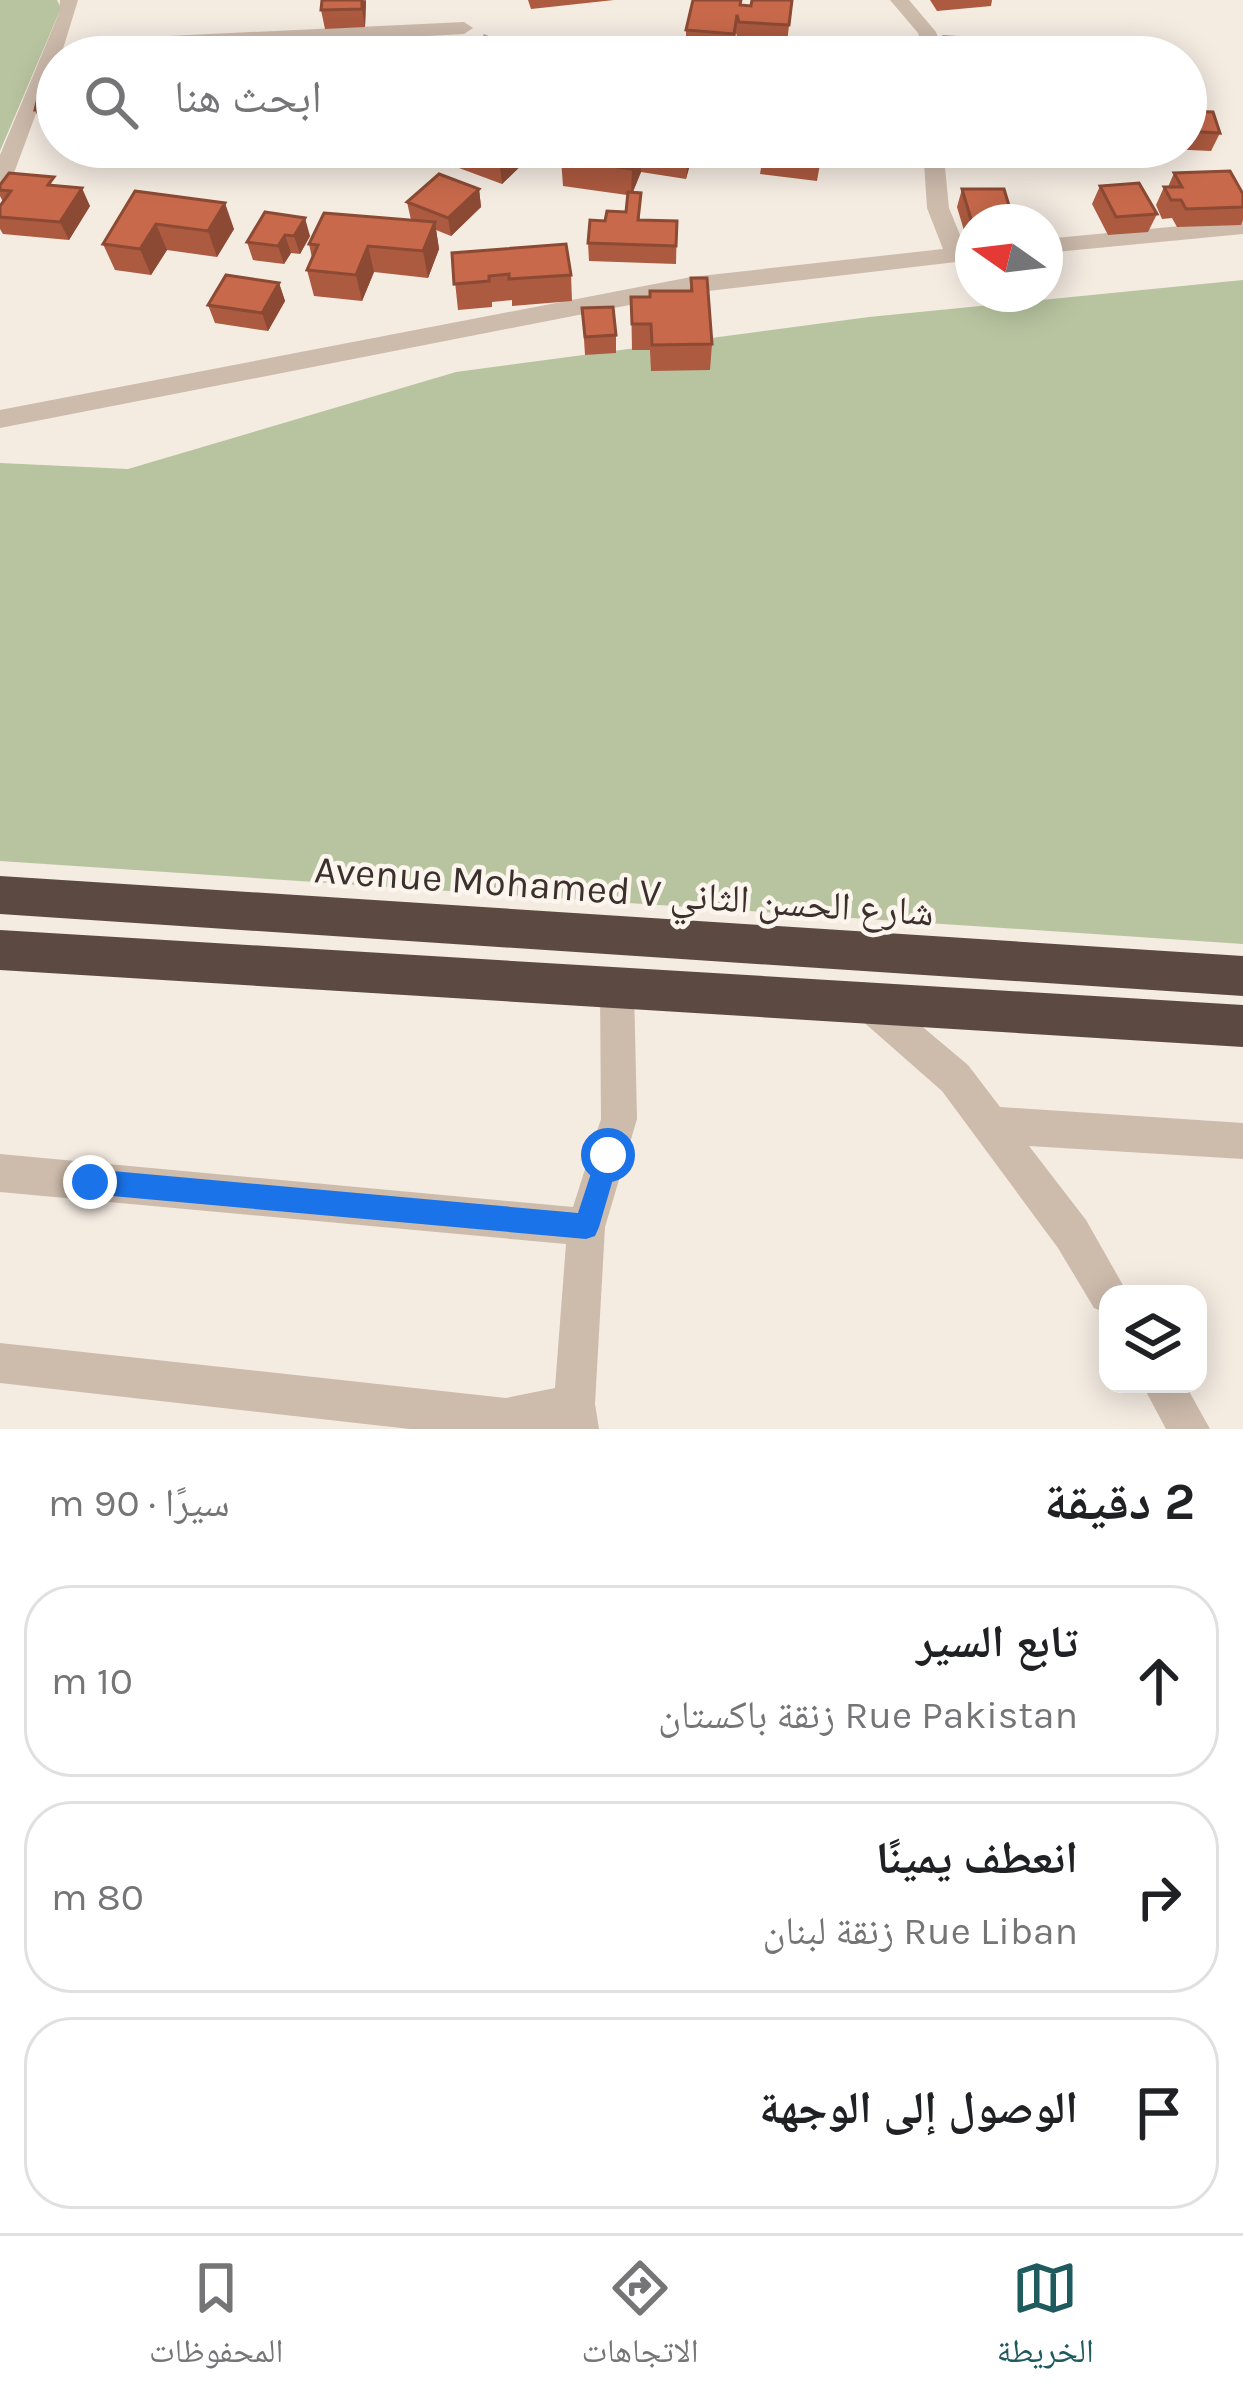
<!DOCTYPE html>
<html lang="ar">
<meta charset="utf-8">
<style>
body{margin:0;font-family:Karla,"Noto Naskh Arabic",sans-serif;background:#f6f6f6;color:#202124;direction:rtl}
.controls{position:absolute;right:36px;bottom:36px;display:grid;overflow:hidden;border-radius:24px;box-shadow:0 6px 30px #0003}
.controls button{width:108px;height:108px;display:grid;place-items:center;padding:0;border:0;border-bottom:3px solid #e0e0e0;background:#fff;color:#202124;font:60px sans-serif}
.compass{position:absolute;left:955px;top:204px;width:108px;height:108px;border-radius:50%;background:#fff;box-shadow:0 6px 30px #0003;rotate:284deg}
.stop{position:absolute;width:36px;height:36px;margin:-27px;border:9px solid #1a73e8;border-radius:50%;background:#fff}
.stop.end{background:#1a73e8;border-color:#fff;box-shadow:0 3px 12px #0008}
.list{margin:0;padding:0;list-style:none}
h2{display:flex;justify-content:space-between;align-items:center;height:156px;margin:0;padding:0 48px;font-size:51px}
h2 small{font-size:39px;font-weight:400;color:#757577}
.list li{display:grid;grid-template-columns:78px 1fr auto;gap:36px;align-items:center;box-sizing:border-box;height:192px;margin:0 24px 24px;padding:0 24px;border:3px solid #e0e0e0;border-radius:48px}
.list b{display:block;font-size:45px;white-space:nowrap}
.list p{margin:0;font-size:39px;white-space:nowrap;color:#757577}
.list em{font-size:39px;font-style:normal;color:#757577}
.icon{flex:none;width:66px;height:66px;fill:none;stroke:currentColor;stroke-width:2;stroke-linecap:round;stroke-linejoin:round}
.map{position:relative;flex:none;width:1243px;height:1429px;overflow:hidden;direction:ltr}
.search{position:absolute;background:#fff;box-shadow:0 6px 30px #0003;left:36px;right:36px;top:36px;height:132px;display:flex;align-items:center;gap:30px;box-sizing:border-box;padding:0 42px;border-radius:66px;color:#757577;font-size:45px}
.sheet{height:804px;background:#fff}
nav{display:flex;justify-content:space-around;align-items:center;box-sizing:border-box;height:168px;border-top:3px solid #e0e0e0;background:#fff;font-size:33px;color:#757577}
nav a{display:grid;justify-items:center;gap:6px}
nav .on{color:#1f5a5e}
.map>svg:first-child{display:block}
.green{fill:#b8c4a0}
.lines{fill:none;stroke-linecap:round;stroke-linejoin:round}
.path{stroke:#b9a596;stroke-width:4.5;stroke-dasharray:4.5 4.5;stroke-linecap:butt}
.minor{fill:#cdbbac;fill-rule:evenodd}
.highway{fill:#5c4a42;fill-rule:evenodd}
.wall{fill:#ac5a40}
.shaded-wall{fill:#8c4a34}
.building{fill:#c8694b;stroke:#8c4a34;stroke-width:3}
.route{fill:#1a73e8}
.labels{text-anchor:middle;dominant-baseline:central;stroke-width:9;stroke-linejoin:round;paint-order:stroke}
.street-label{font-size:39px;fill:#3b302b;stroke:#fbf5ee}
</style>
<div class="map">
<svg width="1243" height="1429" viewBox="0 0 1243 1429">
<rect width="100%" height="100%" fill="#f4ebe1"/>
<path class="green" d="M0,0H57L61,8L0,151Z
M1243,280V944L0,861V463L128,469L456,372L869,317Z"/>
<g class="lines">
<path class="path" d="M483,36L499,43H574"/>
<path class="minor" d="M60,0H78L62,52L169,36L464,22L473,28L464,34L57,57L11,181L0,188V155L59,13Z
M890,0H909L936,32L945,57H925L918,33Z
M923,147H943L949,208L965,247L973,246V260L691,293L0,428V410L691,277L943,249L927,208Z
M1243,220V234L1045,253V239Z
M617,972L629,977L634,989L637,1119L605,1227L595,1404L599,1429H410L0,1383V1343L506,1398L555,1388L566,1244L0,1192V1154L573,1207L601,1119L600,989L605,977Z
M863,982L875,987L968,1065L1000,1107L1243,1123V1159L1029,1146L1086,1220L1128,1294H1108V1314L1094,1308L1058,1248L942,1091L851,1011L846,999L851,987Z
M1142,1384H1185L1210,1429H1166Z"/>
<path class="highway" d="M0,876L1243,956V996L0,914Z
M0,930L1243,1005V1047L0,970Z"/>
</g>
<path class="wall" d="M366,0L365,27L325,29L321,10Z
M528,0H614L531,9Z
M792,0L787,43L738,40L736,33L733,52L686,48V30L740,5L751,6Z
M930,0H992L991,6L937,11Z
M944,37L996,54L999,43L1049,57H940Z
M57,88V128L43,129L35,110Z
M1186,111L1220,133L1211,151L1146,148L1186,147Z
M82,147H145L146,151L137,163L86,157Z
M460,147H532V155L502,184L459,168L456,150Z
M641,147H714L708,163L690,161L686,179L641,172L633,192L640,220L677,221L676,264L589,261L588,243L605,221L626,212L627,195L563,186L561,159Z
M823,147L817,181L760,174L763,155Z
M1174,173L1243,194V220L1241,225L1177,227L1172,218L1162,219L1156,205L1164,187H1168Z
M0,185L58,186L90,206L69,240L3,234L0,229V206L3,202L0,196Z
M1100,186L1157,214L1148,232L1108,235L1092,204Z
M479,189L481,207L451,236L436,230L439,249L428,278L374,272L362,301L314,296L307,270L312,258L309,244L411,220L407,202Z
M962,189L973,222V244H968L957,207Z
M135,191L234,229L217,257L167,250L151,275L115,270L103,244Z
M265,212L310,236L300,254L291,253L284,264L253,260L247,242Z
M452,253L571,275L572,301L512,306V300L492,302V307L458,310Z
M691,278L712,344L710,370L651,371L650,350H632L631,297H649L690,291Z
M279,283L285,301L268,331L215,323L208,305Z
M582,308L616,335V353L585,355Z"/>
<path class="shaded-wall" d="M362,0L366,1L365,27L362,9Z
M131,147H145L146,151L137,163Z
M520,147H532V155L502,184L500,166Z
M641,147V172L631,196L632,169Z
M689,147H691L690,165L686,179Z
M82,188L90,206L69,240L60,222Z
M479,189L481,207L451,236L448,218Z
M225,203L234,229L217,257L208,231Z
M305,218L310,236L300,254L294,236Z
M435,222L439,249L428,278L423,251Z
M156,224L167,250L151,275L140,249Z
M285,235L291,253L284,264L278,246Z
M368,246L374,272L362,301L356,275Z
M279,283L285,301L268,331L262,313Z"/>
<path class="building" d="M322,0H362V9L321,10Z
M693,0H741L740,5L751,6L752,0H792L789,25L739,22L737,15L734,34L686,30Z
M944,37L993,39L997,57H947Z
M999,43L1037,44L1040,54H1048L1049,57H1003Z
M768,49L785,51L783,57H766Z
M57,88V109L35,110L40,90Z
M1186,111L1213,112L1220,133L1186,131Z
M460,147H520L500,166L456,150Z
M567,147H641L632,169L561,159Z
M653,147H689L687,152Z
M765,147H823L820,163L763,155Z
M1230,171L1243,194V207L1186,209L1181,200H1171L1164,187H1182L1174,173Z
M9,173L54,177L48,185L82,188L60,222L0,217V206L11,191L0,190V185Z
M439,174L479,189L448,218L407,202Z
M1139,183L1157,214L1116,217L1100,186Z
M962,189H1004L1014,222H973V226Z
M135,191L225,203L208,231L156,224L140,249L103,244Z
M628,192L641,193L638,220L677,221L676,246L588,243L590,220L605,221L607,211L626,212Z
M265,212L305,218L294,236L285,235L278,246L247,242Z
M324,213L435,222L423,251L368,246L356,275L307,270L318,245L309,244Z
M566,244L571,275L509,279V274L489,276V281L454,284L452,253Z
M226,275L279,283L262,313L208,305Z
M691,278H707L712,344L652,345L651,324H632L631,297H650V291H692Z
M613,307L616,335L585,337L582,308Z"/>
<path class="route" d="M608,1143L620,1155L599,1227L595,1236L586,1239L90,1194L78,1182L90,1169L578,1213L600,1146Z"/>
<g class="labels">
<g class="street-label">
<text transform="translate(624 891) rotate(4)">Avenue Mohamed V شارع الحسن الثاني</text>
</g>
</g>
</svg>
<div class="controls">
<button><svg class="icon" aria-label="layers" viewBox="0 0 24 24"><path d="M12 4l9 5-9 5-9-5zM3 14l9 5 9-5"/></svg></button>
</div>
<svg class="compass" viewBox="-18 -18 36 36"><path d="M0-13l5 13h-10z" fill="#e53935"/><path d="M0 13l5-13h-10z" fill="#757577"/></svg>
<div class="stop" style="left:608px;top:1155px"></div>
<div class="stop end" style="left:90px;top:1182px"></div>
<div class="search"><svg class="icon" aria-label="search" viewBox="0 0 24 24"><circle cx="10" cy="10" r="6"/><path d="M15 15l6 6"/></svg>ابحث هنا</div>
</div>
<section class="sheet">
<h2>2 دقيقة<small>سيرًا · 90 m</small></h2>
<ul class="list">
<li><svg class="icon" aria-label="ahead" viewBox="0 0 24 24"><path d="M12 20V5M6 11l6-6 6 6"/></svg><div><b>تابع السير</b><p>Rue Pakistan زنقة باكستان</p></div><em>10 m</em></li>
<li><svg class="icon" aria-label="right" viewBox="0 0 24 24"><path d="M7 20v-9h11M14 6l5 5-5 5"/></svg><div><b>انعطف يمينًا</b><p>Rue Liban زنقة لبنان</p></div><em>80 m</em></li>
<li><svg class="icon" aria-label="arrive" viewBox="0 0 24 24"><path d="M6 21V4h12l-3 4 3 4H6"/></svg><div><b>الوصول إلى الوجهة</b></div></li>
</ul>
</section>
<nav>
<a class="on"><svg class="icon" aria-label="map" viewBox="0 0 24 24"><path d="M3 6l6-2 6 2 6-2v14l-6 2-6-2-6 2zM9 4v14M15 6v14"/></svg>الخريطة</a>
<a><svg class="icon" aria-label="directions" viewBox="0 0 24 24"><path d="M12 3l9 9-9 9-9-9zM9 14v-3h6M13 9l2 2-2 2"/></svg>الاتجاهات</a>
<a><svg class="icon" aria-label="saved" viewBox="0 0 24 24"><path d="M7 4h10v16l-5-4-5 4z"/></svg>المحفوظات</a>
</nav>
